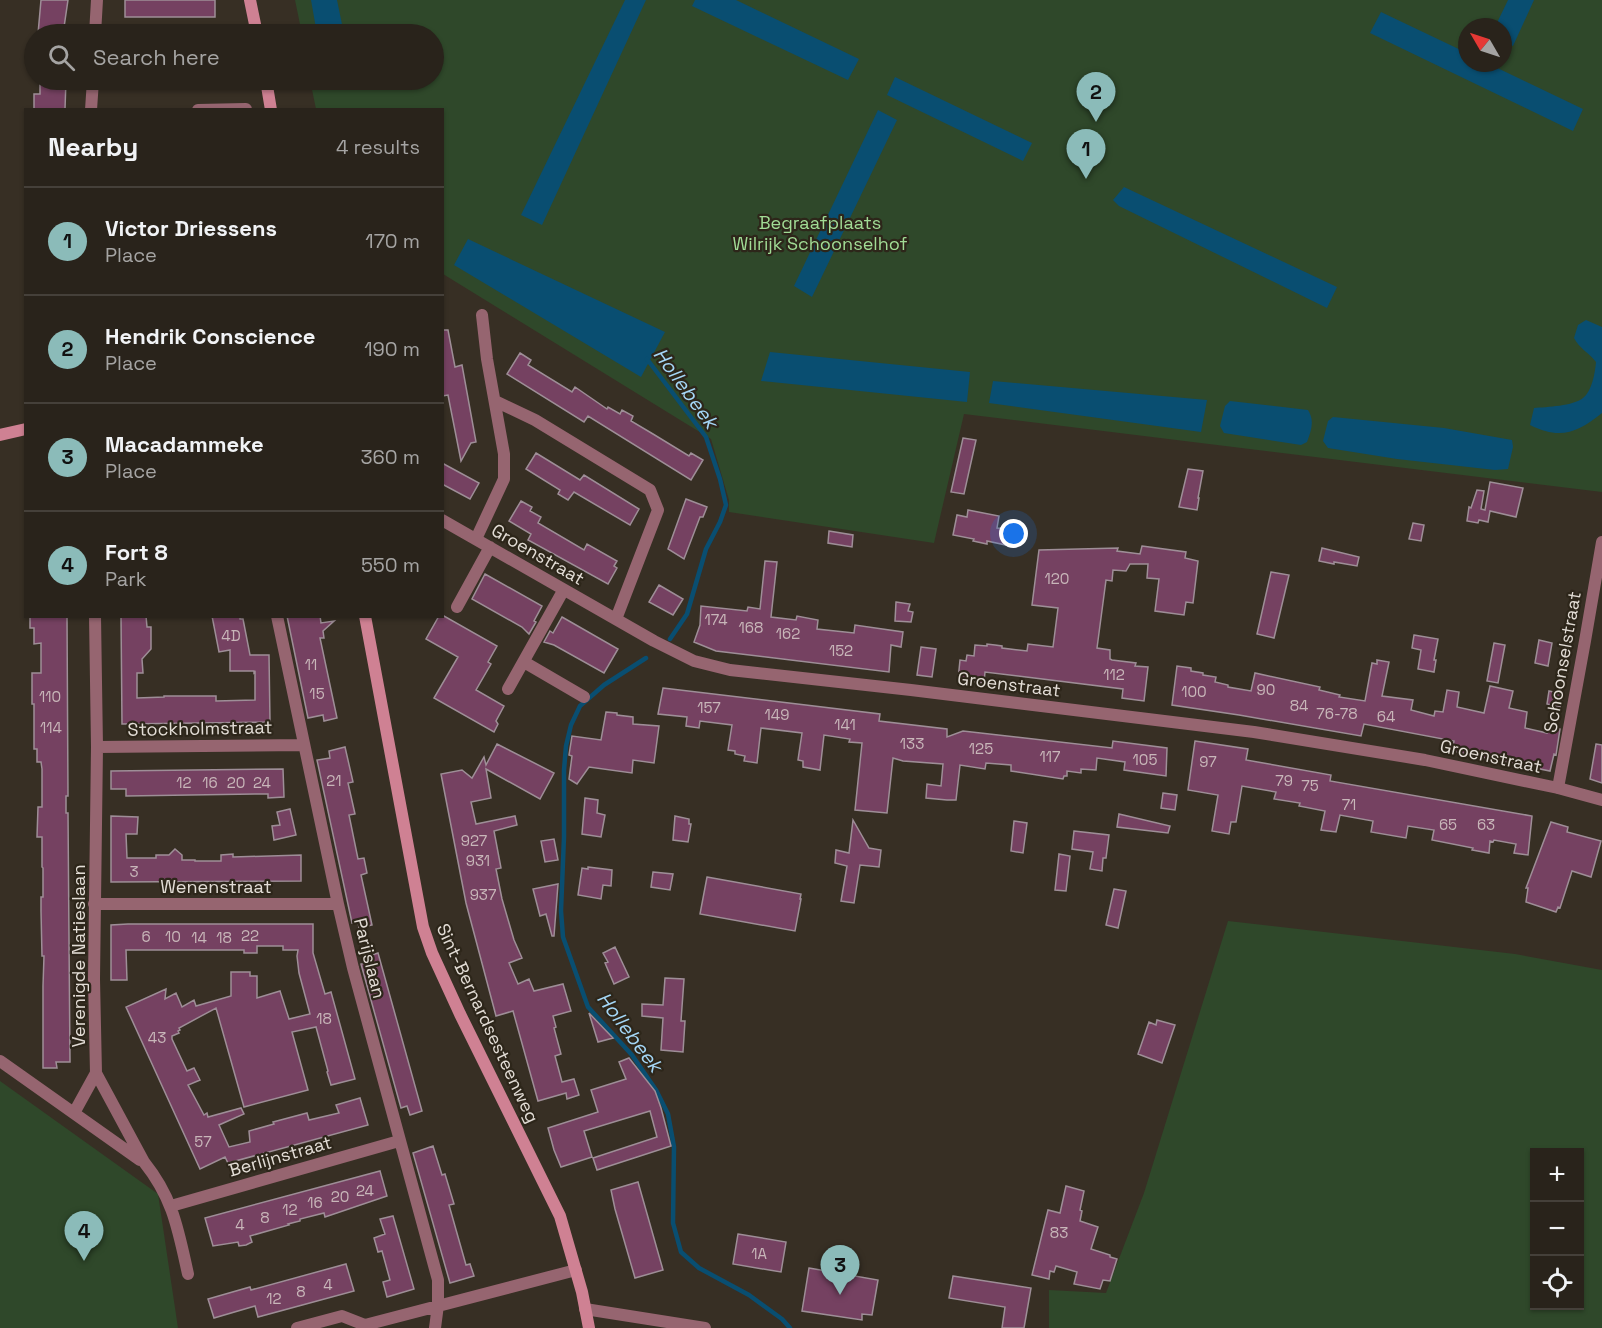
<!DOCTYPE html>
<meta charset="utf-8">
<style>
body{margin:0;font-family:"Space Grotesk",sans-serif;background:#352f28;color:#f1f3f6}
.controls{position:absolute;right:18px;bottom:18px;display:grid;overflow:hidden;border-radius:0px;box-shadow:0 2px 4px #0004}
.controls button{width:54px;height:54px;display:grid;place-items:center;padding:0;border:0;border-bottom:2px solid #45403a;background:#29231b;color:#f1f3f6;font:30px sans-serif}
.compass{position:absolute;left:1458px;top:18px;width:54px;height:54px;border-radius:50%;background:#29231b;box-shadow:0 2px 4px #0004;rotate:309deg}
.you{position:absolute;left:1014px;top:534px;width:21px;height:21px;margin:-15px;border:4px solid #fff;border-radius:50%;background:#1a73e8;box-shadow:0 0 0 9px #1a73e833}
.badge{display:grid;place-items:center;width:39px;height:39px;border-radius:50%;background:#8bbbb9;color:#111;font-size:20px;font-weight:700}
.pin{position:absolute;translate:-50% -50px;filter:drop-shadow(0 2px 3px #0008)}
.pin::after{content:'';position:absolute;top:32px;width:21px;height:18px;background:inherit;clip-path:polygon(0 0,100% 0,50% 100%)}
.list{margin:0;padding:0;list-style:none}
h2{display:flex;justify-content:space-between;align-items:center;height:78px;margin:0;padding:0 24px;font-size:26px}
h2 small{font-size:20px;font-weight:400;color:#a5a4a3}
.list li{display:grid;grid-template-columns:39px 1fr auto;gap:18px;align-items:center;box-sizing:border-box;height:108px;padding:0 24px;border-top:2px solid #45403a}
.list b{display:block;font-size:22px;white-space:nowrap}
.list p{margin:0;font-size:20px;white-space:nowrap;color:#a5a4a3}
.list em{font-size:20px;font-style:normal;color:#a5a4a3}
.icon{flex:none;width:33px;height:33px;fill:none;stroke:currentColor;stroke-width:2;stroke-linecap:round;stroke-linejoin:round}
.map{position:relative;flex:none;width:1602px;height:1328px;overflow:hidden}
.search{position:absolute;background:#29231b;box-shadow:0 2px 4px #0004;left:24px;top:24px;width:420px;height:66px;display:flex;align-items:center;gap:15px;box-sizing:border-box;padding:0 21px;border-radius:33px;color:#a5a4a3;font-size:22px}
.panel{position:absolute;background:#29231b;box-shadow:0 2px 4px #0004;left:24px;top:108px;width:420px;height:510px;border-radius:0px}
.map>svg:first-child{display:block}
.green{fill:#2f482a;fill-rule:evenodd}
.water{fill:#094e71}
.lines{fill:none;stroke-linecap:round;stroke-linejoin:round}
.stream{stroke:#094e71;stroke-width:4.5}
.building{fill:#754161;stroke:#9e8e97;stroke-width:1.5}
.street{stroke:#966570;stroke-width:12}
.secondary{stroke:#cf8193;stroke-width:12}
.labels{text-anchor:middle;dominant-baseline:central;stroke-width:4.5;stroke-linejoin:round;paint-order:stroke}
.number-label{font-size:15px;fill:#c8b6b9}
.park-label{font-size:18px;fill:#a1dc95;stroke:#2d261a}
.street-label{font-size:18px;fill:#e3ddd6;stroke:#2d261a}
.water-label{font-size:20px;font-style:italic;fill:#a4d6f6;stroke:#2d261a}
</style>
<div class="map">
<svg width="1602" height="1328" viewBox="0 0 1602 1328">
<rect width="100%" height="100%" fill="#372f24"/>
<path class="green" d="M295,0H1602V492L964,414L934,543L729,512V500L711,439L443,274L442,110L316,109L310,80H434V34H302ZM1467,27H1503V63H1467Z
M1228,921L1515,954L1602,970V1328H1049V1290L1106,1293L1144,1193ZM1534,1152H1580V1306H1534Z
M0,1081L158,1194L178,1328H0Z"/>
<path class="water" d="M311,0H337L344,34H317Z
M625,0H646L542,225L521,215Z
M695,0H736L859,59L848,80L692,6Z
M1508,0H1534L1513,46L1503,41V27H1495Z
M1381,12L1467,53V63H1487L1583,109L1573,131L1370,33Z
M895,77L1032,143L1023,161L887,95Z
M878,110L897,120L812,297L794,286Z
M1124,187L1337,287L1327,308L1119,206L1113,200Z
M468,239L665,332L641,377L454,265Z
M1586,320L1602,327V413C1577,433 1560,440 1530,425L1534,408C1547,407 1573,406 1583,398C1592,391 1595,373 1596,362C1589,353 1579,348 1574,338L1578,325Z
M770,352L970,372L967,402L761,381Z
M993,381L1207,400L1201,432L989,403Z
M1230,401L1308,410C1315,421 1311,431 1307,442L1301,445L1224,433L1220,426L1225,406Z
M1333,417L1444,428L1512,440L1513,447L1508,469L1495,470L1397,459L1328,448L1323,441L1328,421Z"/>
<g class="lines">
<path class="stream" d="M647,359L706,437L720,479L726,505L720,522L706,549L687,614L670,639
M646,658L604,685L580,706L571,725L566,746L564,770V837L561,911L563,937L588,1007L632,1055L656,1090L668,1114L674,1147L673,1223L681,1252L699,1268L749,1295L782,1319L790,1328"/>
</g>
<path class="building" d="M41,0H68L63,34H38Z
M125,0H215V17H125Z
M40,80H66L65,109H34V94H40Z
M442,330H448L455,367L462,365L476,442L471,443L461,461L448,395L442,396Z
M520,353L531,360L528,365L572,392L575,387L607,409L608,407L620,414L622,410L633,416L631,421L653,434L689,456L691,453L703,460L691,480L588,416L584,422L507,374Z
M963,438L976,440L964,494L951,492Z
M536,453L580,480L584,475L639,509L630,525L574,492L568,500L558,494L560,490L526,469Z
M442,463L479,483L470,499L442,484Z
M1188,469L1203,471L1198,498H1199L1197,510L1179,507Z
M1490,482L1523,488L1516,517L1490,511L1488,522L1479,520L1478,523L1467,521L1469,507L1471,508L1477,490L1484,491L1481,509L1485,510Z
M686,499L707,507L703,517H700L684,559L668,549Z
M521,501L532,507L530,511L541,517L538,523L584,550L587,544L617,561L614,566L617,568L608,584L528,540L531,534L509,521Z
M968,510L999,516L997,528L1016,529L1015,547L987,541V544L973,541L974,539L953,535L957,515L967,517Z
M1413,523L1424,525L1421,541L1409,539Z
M829,531L853,535L852,547L828,543Z
M1142,546L1186,552L1185,558L1198,561L1193,603L1186,602L1184,615L1155,611L1159,579L1147,578L1148,564H1130L1126,571L1113,570L1112,581L1106,580L1097,648L1110,650V659L1112,660L1136,663L1135,666L1148,667L1144,701L1122,698L1123,689L985,672L984,683L958,680L960,660L966,661L967,655L974,656L975,645L987,646V644L995,645L1002,646V648L1027,651L1028,644L1053,647L1058,608L1032,605L1039,550L1118,548L1117,551L1140,554Z
M1322,548L1359,557L1357,566L1334,562V564L1319,561Z
M765,561L777,562L771,617L796,620L797,616L818,620L817,629L854,633L855,625L903,632L901,647L891,645L889,672L716,651L694,642L700,625L701,606L747,611L748,607L760,609Z
M1271,572L1289,575L1274,638L1257,634Z
M485,574L542,606L534,621L536,622L529,634L522,627L472,599Z
M659,585L683,599L673,615L649,602Z
M896,602L910,604L908,611L913,612L911,622L895,621Z
M30,616H67L68,796H66V813H68L70,1062H56L57,1068H43V986L44,956H42L41,911V897H43V868L42,867V837H37L38,807H42V769L41,762H37V749H34V704H32V673H41V643L34,644V628H30Z
M121,616H146L147,627H151V649L142,659L143,673H137V698L164,697V696H216V701L255,700V672L254,673V671H230V650L219,652L212,616H240V619H243L250,655H269L270,722L122,724Z
M287,616H320L321,623L334,621L323,631L324,638H320L337,718L324,721L323,715L308,718Z
M439,616H444L497,646L488,662L491,664L476,690L504,706L496,721L498,724L494,732L434,698L458,657L426,639Z
M562,617L618,649L604,673L554,645L544,642L550,631L553,633Z
M1414,635L1438,639L1434,660H1436L1434,672L1418,669L1421,650L1412,648Z
M1539,640L1552,643L1548,666L1535,663Z
M1494,643L1505,645L1498,683L1487,681Z
M921,647L936,649L932,677L917,675Z
M1377,660L1389,662L1382,696L1413,700L1411,710L1434,716L1435,711L1443,712L1447,690L1459,692L1457,707L1484,713L1490,686L1513,691L1509,708L1527,712L1525,728L1547,733L1549,726L1560,729L1556,755L1554,754L1550,771L1452,751L1454,741L1364,724L1361,736L1239,715L1172,705L1177,666L1191,668V671L1203,673V675L1216,677L1215,682L1228,685V687L1251,691L1255,673L1320,687L1319,690L1340,695L1339,697L1365,701L1372,663L1377,664Z
M663,688L880,714L879,721L947,729V737L963,731L1112,748L1113,741L1167,748L1166,776L1124,770L1125,762L1097,758L1096,770L1081,769V773L1067,771V776H1064L1063,779L1011,771V765L986,763L985,769L960,765L956,800H947L926,798L927,784L941,786L943,764L903,761L893,758L887,813L855,810L862,743L849,742L850,739L824,735L820,770L803,767V761L798,760L802,733L761,728L757,763L744,761L745,756L735,754V751L728,750L732,725L700,721L699,728L686,726L687,717L658,714Z
M1549,691L1563,694L1560,707L1547,704Z
M606,712L617,713V715L633,717V724L659,726L654,763L633,760L632,773L589,767L577,784L569,779L572,756L569,755L572,736L601,740Z
M1195,741L1248,749L1246,760L1331,775L1330,781L1532,816L1528,855L1514,853L1516,844L1494,840L1493,842L1490,841L1489,853L1472,850L1473,848L1432,840L1434,830L1408,826L1406,838L1371,832L1373,821L1340,815L1336,832L1321,830L1325,811L1299,806L1300,803L1274,799L1276,792L1242,786L1236,822H1231L1229,834L1212,831L1218,795L1188,790Z
M497,744L554,773L540,799L486,769L491,798L471,802L476,824L515,816L517,825L494,831L501,868L496,869L502,899L514,940L522,958L509,963L518,984L529,979L534,991L563,984L571,1011L553,1016L556,1027L554,1028L561,1054L555,1056L562,1082L574,1079L579,1095L567,1099L566,1093L538,1101L513,1011L496,1016L466,903L441,774L462,770L472,778L484,757L486,765Z
M1596,744L1602,745V783L1590,779Z
M345,747L353,782L348,783L355,814L349,815L358,859L364,858L367,873L361,875L372,925L359,928L358,921L352,923L317,760L330,758L329,751Z
M283,769L284,797L268,798V794H255L126,796V789H111V771Z
M1163,793L1177,795L1175,810L1161,808Z
M585,798L598,800L597,813L605,815L601,837L582,834Z
M290,809L296,835L274,840L272,826L280,825L277,812Z
M1119,814L1170,826L1168,833L1117,827Z
M111,816L138,817L137,834H126L127,858H156V855H169L175,849L182,855V860H195V861H221V855L233,854V857L301,855V881L111,882Z
M675,816L689,819V824H691L688,842L673,840Z
M853,820L869,848L881,850L879,867L860,865L854,903L841,901L847,866L835,863L836,850L849,853Z
M1014,821L1027,823L1023,853L1011,851Z
M1551,822L1568,827L1567,832L1601,841L1591,877L1572,871L1560,908L1558,907L1556,912L1526,902L1528,888H1526Z
M1074,831L1109,835L1106,858H1103L1102,871L1090,869L1093,852L1072,849Z
M554,839L558,860L545,862L541,841Z
M1059,854L1070,856L1066,891L1055,890Z
M588,867L612,870L611,886L603,885L601,899L578,895L582,868L588,869Z
M653,872L673,874L670,890L651,887Z
M707,877L801,894L800,899H801L795,931L700,914Z
M558,884L554,936H552L546,914L540,916L533,889Z
M1114,889L1126,891L1118,928L1106,925Z
M128,924H313V953L325,994L331,992L355,1079L331,1085L327,1072L328,1071L316,1027L292,1032L308,1090L244,1107L216,1008L179,1028L180,1030L178,1031L179,1033L172,1036V1039L187,1071L194,1068L200,1080L188,1085L204,1115L207,1113L208,1117L241,1108L244,1114L219,1125L229,1147L250,1142L249,1131L274,1124L273,1122L307,1113L309,1120L339,1113L336,1105L360,1098L368,1125L228,1163L225,1157L200,1169L126,1007L166,989L165,999L176,993L182,1007L194,1000L196,1006L231,996V972H250V976H257V998L280,991L289,1019L310,1014L299,973L297,956L298,950H283V946H257V953H244V950H126L127,980H111V925Z
M615,947L629,977L614,984L605,963L608,962L603,953Z
M378,953L422,1111L410,1115L407,1106L401,1108L361,964L367,963L366,957Z
M665,978L684,979L681,1021H685L683,1052L661,1050L663,1018L642,1016V1004L663,1005Z
M589,1013L613,1038L598,1042Z
M1157,1020L1175,1025L1162,1063L1138,1054L1149,1022L1156,1025Z
M629,1058L655,1091L661,1108L671,1146L597,1170L593,1158L657,1137L650,1111L584,1131L592,1157L561,1167L554,1150L548,1128L598,1112L591,1090L626,1079L619,1062Z
M433,1146L442,1175L445,1174L454,1204L449,1205L466,1265L470,1264L474,1276L450,1283L413,1153Z
M380,1171L387,1196L325,1217L324,1213L300,1219V1221L288,1224L289,1225L250,1236L252,1242L246,1245L239,1246L238,1242L213,1246L205,1218Z
M638,1182L663,1270L635,1278L615,1209L611,1190Z
M1066,1186L1084,1191L1080,1210L1082,1211L1080,1221L1098,1227L1091,1249L1110,1255V1257L1117,1259L1110,1281L1103,1280L1100,1289L1074,1284L1077,1272L1056,1266L1054,1272L1050,1271L1049,1279L1032,1275L1048,1210L1060,1213Z
M393,1216L414,1289L387,1297L383,1282L390,1280L382,1251L378,1252L374,1238L385,1234L380,1219Z
M738,1234L786,1242L781,1272L733,1264Z
M346,1264L354,1291L258,1317L255,1306L214,1318L208,1299L250,1287L251,1290Z
M809,1268L878,1280L872,1315L862,1314V1320L802,1311Z
M953,1276L1031,1288L1024,1328H1002L1005,1307L949,1298Z"/>
<g class="lines">
<path class="street" d="M95,34L97,0
M91,110L93,80
M198,110L246,109
M495,401L535,420L650,490L658,510L616,619
M442,520L654,641L694,661L730,670L911,690L1254,732L1425,760L1558,788L1602,800
M476,539L504,479V454L487,359L482,315
M457,607L490,547
M95,616L97,747L94,979L96,1073L144,1162C173,1198 178,1229 188,1274
M277,616L338,904L353,968L438,1280V1305L435,1328
M524,662L584,697
M508,689L563,591
M97,747L304,745
M1558,788L1585,641L1602,542
M94,904H338
M0,1061L140,1160
M74,1113L96,1073
M171,1206L399,1141
M585,1309L705,1328
M297,1328L342,1316L365,1325L576,1270"/>
<path class="secondary" d="M250,0L257,34
M266,80L271,110
M0,435L26,429
M365,616L423,927L432,953L460,1014L560,1216L582,1292L589,1328"/>
</g>
<g class="labels">
<g class="number-label">
<text x="1057" y="578">120</text>
<text x="716" y="619">174</text>
<text x="751" y="627">168</text>
<text x="788" y="633">162</text>
<text x="231" y="635">4D</text>
<text x="841" y="650">152</text>
<text x="311" y="664">11</text>
<text x="1114" y="674">112</text>
<text x="1266" y="689">90</text>
<text x="1194" y="691">100</text>
<text x="317" y="693">15</text>
<text x="50" y="696">110</text>
<text x="1299" y="705">84</text>
<text x="709" y="707">157</text>
<text x="1337" y="713">76-78</text>
<text x="777" y="714">149</text>
<text x="1386" y="716">64</text>
<text x="845" y="724">141</text>
<text x="51" y="727">114</text>
<text x="912" y="743">133</text>
<text x="981" y="748">125</text>
<text x="1050" y="756">117</text>
<text x="1145" y="759">105</text>
<text x="1208" y="761">97</text>
<text x="334" y="780">21</text>
<text x="1284" y="780">79</text>
<text x="184" y="782">12</text>
<text x="210" y="782">16</text>
<text x="236" y="782">20</text>
<text x="262" y="782">24</text>
<text x="1310" y="785">75</text>
<text x="1349" y="804">71</text>
<text x="1448" y="824">65</text>
<text x="1486" y="824">63</text>
<text x="474" y="840">927</text>
<text x="478" y="860">931</text>
<text x="134" y="871">3</text>
<text x="483" y="894">937</text>
<text x="250" y="935">22</text>
<text x="146" y="936">6</text>
<text x="173" y="936">10</text>
<text x="199" y="937">14</text>
<text x="224" y="937">18</text>
<text x="324" y="1018">18</text>
<text x="157" y="1037">43</text>
<text x="203" y="1141">57</text>
<text x="365" y="1190">24</text>
<text x="340" y="1196">20</text>
<text x="315" y="1202">16</text>
<text x="290" y="1209">12</text>
<text x="265" y="1217">8</text>
<text x="240" y="1224">4</text>
<text x="1059" y="1232">83</text>
<text x="759" y="1253">1A</text>
<text x="328" y="1284">4</text>
<text x="301" y="1291">8</text>
<text x="274" y="1298">12</text>
</g>
<g class="park-label">
<text x="820" y="222">Begraafplaats<tspan x="820" dy="21">Wilrijk Schoonselhof</tspan></text>
</g>
<g class="street-label">
<text transform="translate(538 554) rotate(30)">Groenstraat</text>
<text transform="translate(1562 662) rotate(-80)">Schoonselstraat</text>
<text transform="translate(1009 684) rotate(7)">Groenstraat</text>
<text transform="translate(200 728) rotate(-1)">Stockholmstraat</text>
<text transform="translate(1491 756) rotate(12)">Groenstraat</text>
<text x="216" y="886">Wenenstraat</text>
<text transform="translate(78 956) rotate(-90)">Verenigde Natieslaan</text>
<text transform="translate(370 958) rotate(76)">Parijslaan</text>
<text transform="translate(488 1023) rotate(65)">Sint-Bernardsesteenweg</text>
<text transform="translate(280 1156) rotate(-16)">Berlijnstraat</text>
</g>
<g class="water-label">
<text transform="translate(686 388) rotate(54)">Hollebeek</text>
<text transform="translate(630 1032) rotate(53)">Hollebeek</text>
</g>
</g>
</svg>
<div class="controls">
<button>+</button>
<button>−</button>
<button><svg class="icon" aria-label="locate" viewBox="0 0 24 24"><circle cx="12" cy="12" r="6"/><path d="M12 2v4M12 18v4M2 12h4M18 12h4"/></svg></button>
</div>
<svg class="compass" viewBox="-18 -18 36 36"><path d="M0-13l5 13h-10z" fill="#e53935"/><path d="M0 13l5-13h-10z" fill="#a5a4a3"/></svg>
<div class="you"></div>
<div class="pin badge" style="left:1086px;top:179px">1</div>
<div class="pin badge" style="left:1096px;top:122px">2</div>
<div class="pin badge" style="left:840px;top:1295px">3</div>
<div class="pin badge" style="left:84px;top:1261px">4</div>
<div class="search"><svg class="icon" aria-label="search" viewBox="0 0 24 24"><circle cx="10" cy="10" r="6"/><path d="M15 15l6 6"/></svg>Search here</div>
<section class="panel">
<h2>Nearby<small>4 results</small></h2>
<ul class="list">
<li><span class="badge">1</span><div><b>Victor Driessens</b><p>Place</p></div><em>170 m</em></li>
<li><span class="badge">2</span><div><b>Hendrik Conscience</b><p>Place</p></div><em>190 m</em></li>
<li><span class="badge">3</span><div><b>Macadammeke</b><p>Place</p></div><em>360 m</em></li>
<li><span class="badge">4</span><div><b>Fort 8</b><p>Park</p></div><em>550 m</em></li>
</ul>
</section>
</div>
